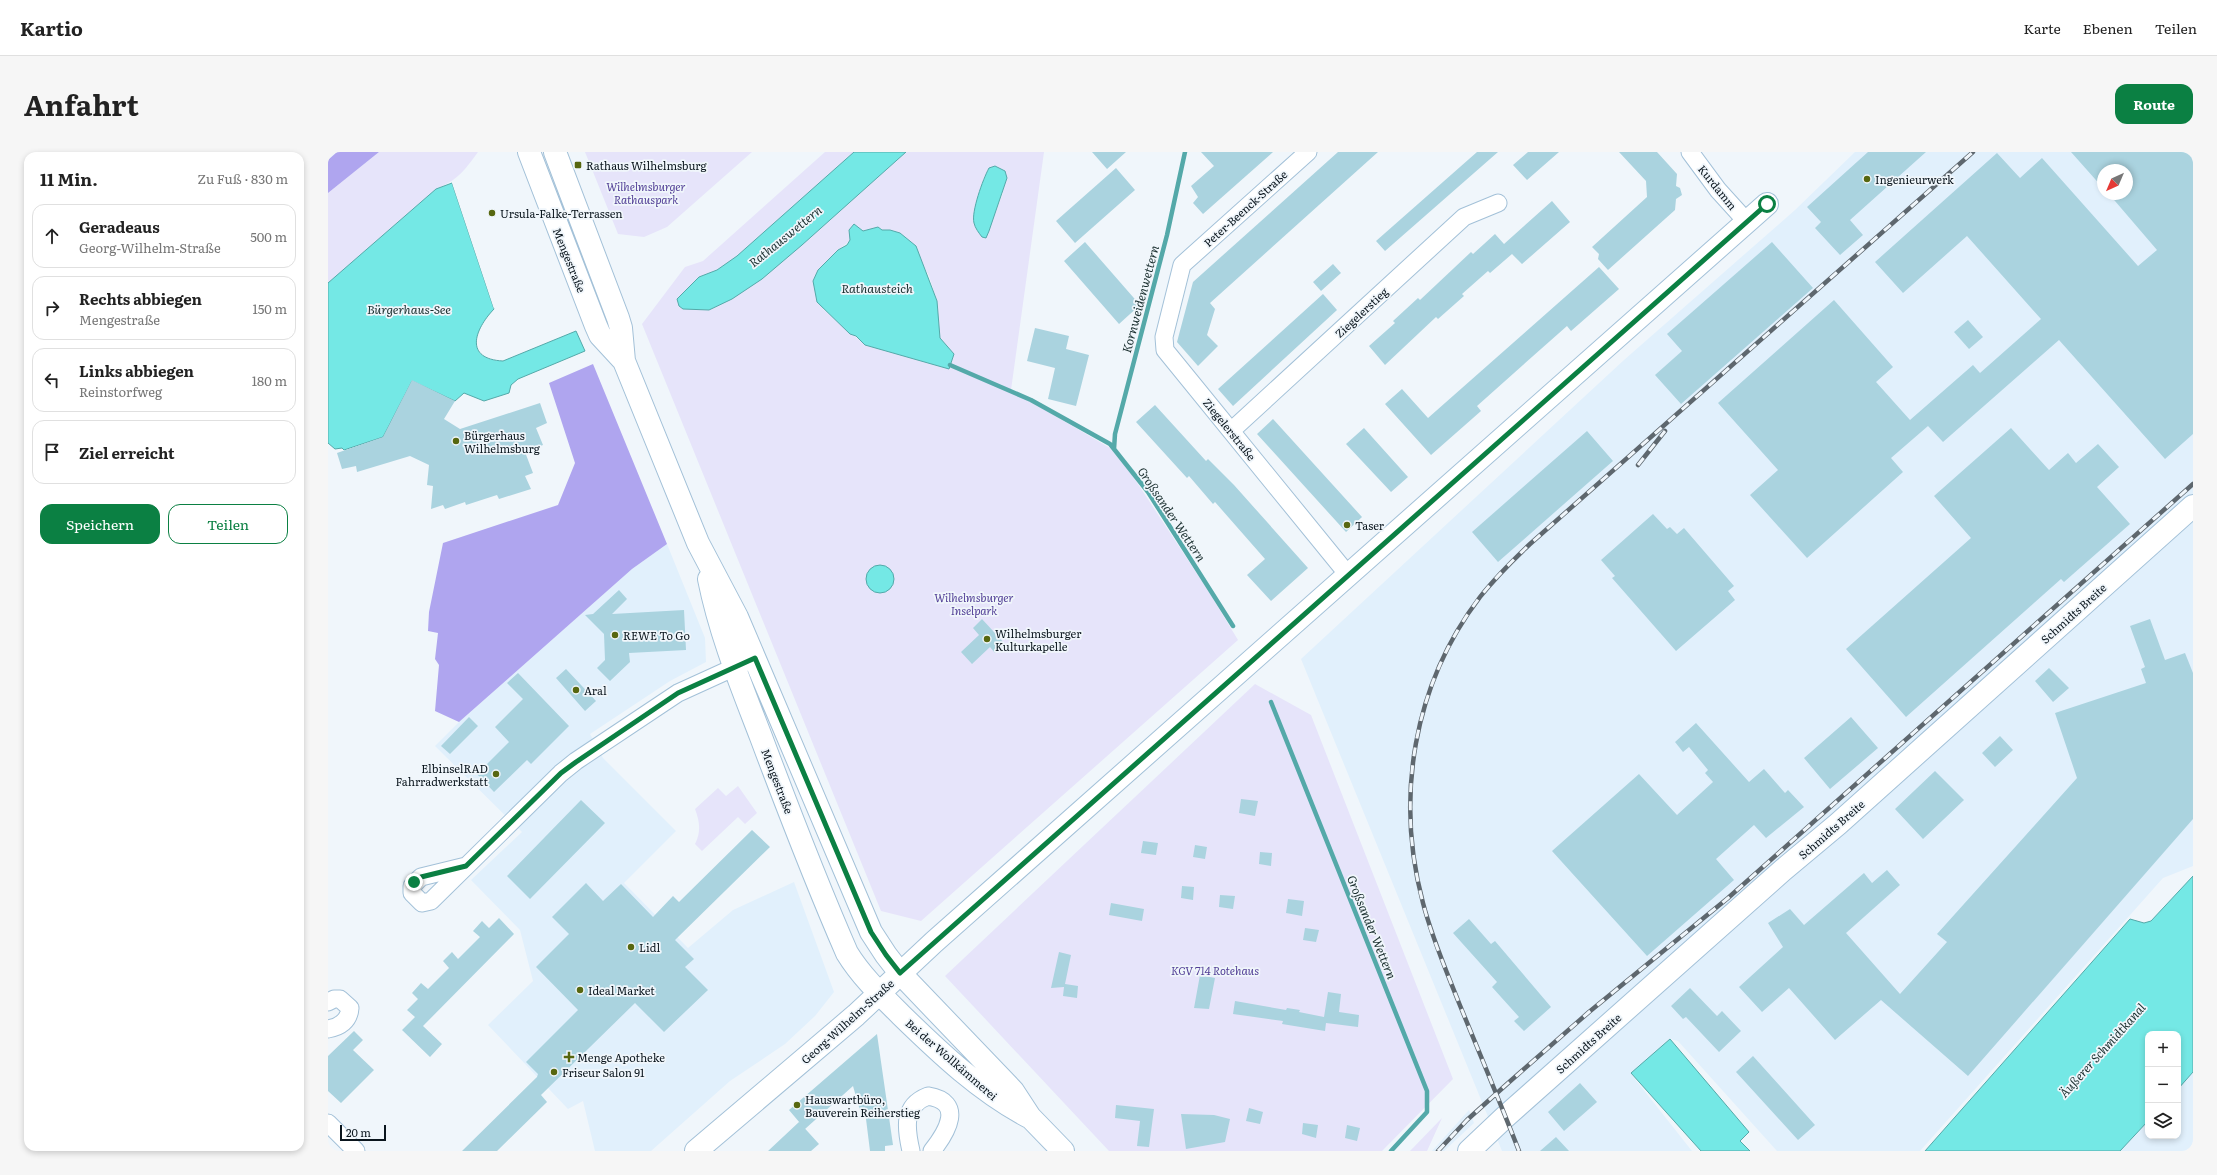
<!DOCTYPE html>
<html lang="de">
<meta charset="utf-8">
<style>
body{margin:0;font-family:Literata,serif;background:#f6f6f6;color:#222}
.controls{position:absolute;right:12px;bottom:12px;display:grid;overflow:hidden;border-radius:8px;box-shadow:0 2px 6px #0003}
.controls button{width:36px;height:36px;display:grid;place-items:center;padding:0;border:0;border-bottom:1px solid #e0e0e0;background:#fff;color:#222;font:20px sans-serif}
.compass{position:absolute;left:1769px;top:12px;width:36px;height:36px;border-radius:50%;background:#fff;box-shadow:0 2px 6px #0003;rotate:224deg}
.scale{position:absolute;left:12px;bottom:10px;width:46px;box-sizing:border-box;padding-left:4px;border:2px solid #0a151d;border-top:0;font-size:11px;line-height:14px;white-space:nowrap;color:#0a151d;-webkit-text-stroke:3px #f0f6fb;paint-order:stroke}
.stop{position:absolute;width:12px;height:12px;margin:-9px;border:3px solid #0b8043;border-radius:50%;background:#fff}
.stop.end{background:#0b8043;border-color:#fff;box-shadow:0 1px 4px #0008}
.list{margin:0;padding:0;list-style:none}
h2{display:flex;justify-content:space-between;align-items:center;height:52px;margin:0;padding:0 16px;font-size:17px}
h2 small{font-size:13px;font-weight:400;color:#767676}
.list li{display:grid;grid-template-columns:26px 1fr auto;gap:12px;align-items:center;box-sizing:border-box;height:64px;margin:0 8px 8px;padding:0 8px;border:1px solid #e0e0e0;border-radius:12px}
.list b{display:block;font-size:15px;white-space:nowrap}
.list p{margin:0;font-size:13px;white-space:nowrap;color:#767676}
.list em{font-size:13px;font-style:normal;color:#767676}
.actions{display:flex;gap:8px;padding:12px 16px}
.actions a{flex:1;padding:9px 0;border:1px solid #0b8043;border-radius:12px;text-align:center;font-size:14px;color:#0b8043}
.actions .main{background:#0b8043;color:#fff}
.icon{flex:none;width:22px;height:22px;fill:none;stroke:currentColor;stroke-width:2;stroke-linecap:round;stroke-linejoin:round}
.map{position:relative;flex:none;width:1865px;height:999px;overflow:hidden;border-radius:12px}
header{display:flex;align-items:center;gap:24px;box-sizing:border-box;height:56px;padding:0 20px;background:#fff;border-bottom:1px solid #e0e0e0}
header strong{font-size:19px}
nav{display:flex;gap:22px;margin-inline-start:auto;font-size:14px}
.intro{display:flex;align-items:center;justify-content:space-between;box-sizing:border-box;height:96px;padding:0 24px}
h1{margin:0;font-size:28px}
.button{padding:10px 18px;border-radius:12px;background:#0b8043;color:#fff;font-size:14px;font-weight:700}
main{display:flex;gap:24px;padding:0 24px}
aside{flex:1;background:#fff;border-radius:12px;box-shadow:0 2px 6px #0003}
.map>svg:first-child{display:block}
.built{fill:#e1f0fc;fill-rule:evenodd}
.green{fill:#e6e4fa;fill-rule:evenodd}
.forest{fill:#afa5ef}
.water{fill:#74e8e5;stroke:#54a9a9}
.pier{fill:#f0f6fb}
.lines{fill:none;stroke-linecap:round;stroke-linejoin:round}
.stream{stroke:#54a9a9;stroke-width:4.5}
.building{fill:#aad3df}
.street-casing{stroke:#a3c1d8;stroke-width:19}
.secondary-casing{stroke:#a3c1d8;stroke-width:24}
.street{stroke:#fff;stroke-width:17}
.secondary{stroke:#fff;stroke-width:22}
.rail-casing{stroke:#5e676e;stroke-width:4.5}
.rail{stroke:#f0f6fb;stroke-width:3;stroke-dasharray:9;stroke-linecap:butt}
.route{stroke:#0b8043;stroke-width:5}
.poi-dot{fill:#576710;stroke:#f0f6fb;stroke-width:1.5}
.labels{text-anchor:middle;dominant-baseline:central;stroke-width:3.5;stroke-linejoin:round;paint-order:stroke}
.poi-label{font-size:11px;fill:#0a151d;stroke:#f0f6fb;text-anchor:start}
.park-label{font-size:11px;font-style:italic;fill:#534097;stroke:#f0f6fb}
.street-label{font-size:11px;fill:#0a151d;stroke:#f0f6fb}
.water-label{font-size:12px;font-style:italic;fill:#192e2e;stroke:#f0f6fb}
</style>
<header>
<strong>Kartio</strong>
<nav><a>Karte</a><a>Ebenen</a><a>Teilen</a></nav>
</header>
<div class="intro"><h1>Anfahrt</h1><a class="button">Route</a></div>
<main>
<aside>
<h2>11 Min.<small>Zu Fuß · 830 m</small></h2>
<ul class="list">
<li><svg class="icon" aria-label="ahead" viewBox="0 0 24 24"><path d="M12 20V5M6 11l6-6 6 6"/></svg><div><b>Geradeaus</b><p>Georg-Wilhelm-Straße</p></div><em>500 m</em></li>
<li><svg class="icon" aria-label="right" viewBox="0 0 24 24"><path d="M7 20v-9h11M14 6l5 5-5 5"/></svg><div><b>Rechts abbiegen</b><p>Mengestraße</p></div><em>150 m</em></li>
<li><svg class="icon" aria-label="left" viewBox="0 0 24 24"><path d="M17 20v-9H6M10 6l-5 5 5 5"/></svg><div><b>Links abbiegen</b><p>Reinstorfweg</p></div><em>180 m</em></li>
<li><svg class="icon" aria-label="arrive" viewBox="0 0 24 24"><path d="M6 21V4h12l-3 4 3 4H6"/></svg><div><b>Ziel erreicht</b></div></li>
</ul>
<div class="actions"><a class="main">Speichern</a><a>Teilen</a></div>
</aside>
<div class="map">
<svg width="1865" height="999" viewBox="0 0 1865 999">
<rect width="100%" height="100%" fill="#f0f6fb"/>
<path class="built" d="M1527,0H1865V714L1835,726L1592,999H1449L1350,889L1342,887L1303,922L1364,999H1174L973,507L1296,208L1467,58ZM1775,18H1799V42H1775Z
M339,392L377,486L378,510L342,529L262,582L275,606L348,679L296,731L360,796L405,758L466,730L506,840L487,864L457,892L402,929L323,999H267L255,949L240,957L160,873L205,829L192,778L143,728L194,680L107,594L131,570L304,417Z
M1865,898V999H1776L1820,949V984H1850V915Z
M1141,958L1146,971L1116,999H1104Z"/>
<path class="green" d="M51,0H150C136,19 130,28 108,37L0,131V41Z
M257,0H424L339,75L316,85L290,82Z
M497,0H526L409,104L389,118L371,125L351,154L356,157L381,158L404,147L433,127L578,0H716L683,238L782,296L804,323L881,440L910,488L593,769L553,759L314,172L357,115L375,109ZM657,24L675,41L658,85L646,62ZM550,75L554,78H562L595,113L601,124L609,149L612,186L626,202L621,217L537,193L495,157L510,98L535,79Z
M927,532L983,563L1125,927L1054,999H781L617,824Z
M410,634L429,661L417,672L410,665L374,699L367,692C373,680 372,670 367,657L390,636L398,644Z
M1114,966L1099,999H1082Z"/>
<path class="forest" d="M9,0H51L0,41V8Z
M265,212L339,392L304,417L131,570L107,559L111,513L107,507L110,481L100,479L101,460L115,391L230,353L247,311L221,231Z"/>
<path class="water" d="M526,0H578L474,93L434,127L404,147L381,158L355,157L351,154L349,147L371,125L389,118L409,104Z
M667,14L677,19L679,26L661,79L658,86L654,85C651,81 647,76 646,71C643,60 655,27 661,16Z
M124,31L166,157C146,178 136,207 175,209L248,179L257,199L190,227L183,233L181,241L156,249L136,241L127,249L84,229L55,285L16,298L14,296L7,297L0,291V131L108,37Z
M526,72L535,79L550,75L554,78H562L572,81L588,94L609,149L612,186L626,202L621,217L537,193L528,184L522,182L489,150L485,129L490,118L510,98L519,93L522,88L521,78Z
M538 427a14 14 0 1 1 28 0a14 14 0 1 1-28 0Z
M1865,724V920L1850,937V882H1820V969L1792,999H1597L1802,767L1816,771L1823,769Z
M1342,887L1421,980L1412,989L1422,999H1373L1303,921Z"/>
<path class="pier" d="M126,29L167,155L166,157L124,31Z"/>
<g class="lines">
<path class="stream" d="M622,213L703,248L782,292L820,340L905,474
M786,297L787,282L839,83L857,0
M943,550L1099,939V960L1063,999"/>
</g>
<path class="building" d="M764,0H798L779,17Z
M873,0H945L875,62L865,51L870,45L863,34L886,14Z
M1010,0H1050L882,151L887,157L879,183L890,194L870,214L849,190L865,130Z
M1149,0H1170L1057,99L1048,89Z
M1200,0H1231L1199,28L1185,13Z
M1291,0H1329L1349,22L1348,34L1352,36L1354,43L1348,47L1347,58L1280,118L1270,107L1271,102L1264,95L1319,45L1318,29Z
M1540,0H1598L1522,68L1535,83L1512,103L1487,76L1493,70L1479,55Z
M1743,0H1865V282L1837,307L1731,188L1615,290L1600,274L1563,306L1575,320L1479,406L1422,343L1450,318L1390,251L1506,148L1565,215L1548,230L1582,268L1645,213L1652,221L1713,167L1639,84L1575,141L1547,110L1669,1L1692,26L1714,6L1810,114L1829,98L1781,42H1799V18H1775V36Z
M788,16L807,38L747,91L728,69Z
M1224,49L1242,70L1194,112L1184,102L1162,121L1160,119L1134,142L1136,144L1110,167L1108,165L1057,213L1041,194L1067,171L1065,169L1090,146L1092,148L1143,100L1145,102L1167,82L1176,92Z
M757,90L812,153L791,172L736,109Z
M1444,90L1485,136L1353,252L1327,223L1354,199L1339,182Z
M1005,112L1013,121L993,139L985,130Z
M1271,115L1291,137L1243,179L1239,174L1195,213L1149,254L1153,259L1103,303L1057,252L1074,237L1100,266Z
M995,142L1009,158L905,254L890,237Z
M1640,168L1655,185L1641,197L1626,180Z
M707,176L741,184L738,197L761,203L748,254L720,247L727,216L699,209Z
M84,228L127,249L116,267L132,277L212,251L219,271L208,276L215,293L197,300L205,321L197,324L203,337L171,347L169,343L138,353L137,350L117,357L115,353L103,357L105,334L99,333L101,313L82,304L29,320L28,314L14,317L9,301L55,285Z
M827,253L878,309L880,307L906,333L980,416L943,449L919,423L937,407L887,350L885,352L861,324L859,326L808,270Z
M945,267L1034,365L1018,380L929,282Z
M1036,276L1080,325L1063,340L1018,292Z
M1683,276L1721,318L1740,301L1748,311L1770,292L1791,315L1769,335L1802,372L1736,430L1733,427L1578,565L1518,497L1643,386L1606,344Z
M1259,279L1285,309L1170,410L1144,380Z
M1325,362L1339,377L1342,375L1349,382L1356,376L1406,434L1400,439L1407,448L1348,499L1284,426L1287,424L1273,408Z
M291,438L299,447L284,462L356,458L358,498L301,501L302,510L282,529L269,516L277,508L276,482L257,463L265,462Z
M654,467L677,492L667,501L662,495L644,512L633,500L651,483L645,476Z
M1822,467L1837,508L1857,501L1865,521V667L1640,924L1553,848L1507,888L1461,836L1434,860L1411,835L1455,795L1440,771L1462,757L1476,773L1536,721L1544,731L1559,718L1572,733L1518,781L1572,842L1619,790L1609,782L1749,626L1727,561L1818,531L1813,517L1817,515L1802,474Z
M1721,516L1741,536L1725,550L1707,529Z
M238,517L268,549L257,559L228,526Z
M190,521L241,574L203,612L199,608L166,640L149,622L181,590L167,575L195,547L179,531Z
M141,565L150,574L122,602L113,594Z
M1523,565L1550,596L1502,637L1476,606Z
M1368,571L1421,630L1436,617L1457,641L1460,638L1476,655L1438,686L1426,673L1388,707L1406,728L1319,804L1224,699L1311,622L1349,663L1385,630L1377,621L1380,618L1361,595L1355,600L1347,590Z
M1672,584L1685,598L1667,615L1654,601Z
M1607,619L1636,648L1595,687L1567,657Z
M913,647L930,649L927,664L911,661Z
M253,648L277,671L202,747L179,724Z
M424,678L442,695L347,788L366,807L357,815L380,838L336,880L307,851L213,943L219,950L169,999H134L209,925L210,922L198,910L250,858L208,815L241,782L224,765L258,731L275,749L293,732L325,765L345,744L351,750Z
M815,689L830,691L828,703L813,701Z
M867,693L879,695L877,707L865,705Z
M932,700L944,701L943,714L931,712Z
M854,734L866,735L865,748L853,746Z
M892,743L907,744L905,757L891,755Z
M960,747L976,749L974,764L958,761Z
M783,751L816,757L814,769L781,763Z
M171,766L186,782L95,874L114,892L102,905L74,878L87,865L79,858L90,847L84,841L93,831L100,837L121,816L115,809L124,800L130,807L152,785L145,779L154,769L161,776Z
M1141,767L1163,792L1167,789L1223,855L1196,879L1186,869L1191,865L1164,835L1169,830L1125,781Z
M977,776L991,778L988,790L975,788Z
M731,800L743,803L737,832L750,834L749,846L735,844L736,835L723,836Z
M872,823L887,826L881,857L866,856Z
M1362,836L1389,864L1394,859L1413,879L1391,900L1358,865L1355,867L1343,854Z
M1000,840L1013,842L1011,860L1031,863L1030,875L998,871L997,879L954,872L955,869L905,862L907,849L958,858L959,856L972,858L971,860L996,865Z
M26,879L35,888L25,898L46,918L13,951L0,939V904Z
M549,882L565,993L557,994V999H542L537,959L533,962L525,934L477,977L461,958Z
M1425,904L1487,973L1470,988L1408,920Z
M1252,931L1269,950L1236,979L1220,960Z
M788,953L826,957L821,995L809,994L812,969L787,966Z
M921,956L935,960L932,972L918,969Z
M853,962L886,963L902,967L897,990L858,997Z
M471,970L491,992L483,999H440Z
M975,971L990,973L988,986L974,982Z
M1019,973L1032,976L1029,989L1017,986Z
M1228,985L1241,999H1212Z"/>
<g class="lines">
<defs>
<path id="street" d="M980,0L854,113L836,185L837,198L1021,424
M1362,0L1390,38L1419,70
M903,279L1136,65L1170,51
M138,714L93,725L84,734V741L94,751L103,749L233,621L248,609L350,541L418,510
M0,850L6,847H12L22,856C21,869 12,875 0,877
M0,971L28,999
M583,999C578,977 574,954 600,944C637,950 619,980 604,999"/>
<path id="secondary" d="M201,0L268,174L272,183L296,209
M227,0L290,166L293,176L296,209L370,391L409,465L543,780L558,803L572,821L685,939L702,965L735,999
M381,427C392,482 413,533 433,585C460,657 488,730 519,801C533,824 554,844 573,863C612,901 652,939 701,965
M368,999L528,863L606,790L1439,52
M1141,999L1177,965L1455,718L1510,672L1865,354"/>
</defs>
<use href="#street" class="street-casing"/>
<use href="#secondary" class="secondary-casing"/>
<use href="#street" class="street"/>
<use href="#secondary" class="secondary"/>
<defs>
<path id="rail" d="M1310,313L1337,279
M1110,999L1139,968L1179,932L1261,860L1400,746L1865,332
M1191,999C1172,950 1151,900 1131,851C1118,818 1104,786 1095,751C1067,646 1085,533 1152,445C1167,426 1184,409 1202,392L1645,0"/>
</defs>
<use href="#rail" class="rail-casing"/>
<use href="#rail" class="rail"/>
</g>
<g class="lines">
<path class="route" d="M86,730L93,725L138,714L233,621L248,610L350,541L427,506L543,780L558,803L572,821L1439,52"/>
</g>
<g class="poi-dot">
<rect x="246" y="9" width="8" height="8" rx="2"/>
<circle cx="1539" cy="27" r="4"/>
<circle cx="164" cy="61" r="4"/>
<circle cx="128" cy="289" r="4"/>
<circle cx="1019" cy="373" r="4"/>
<circle cx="287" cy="483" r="4"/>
<circle cx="659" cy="487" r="4"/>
<circle cx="248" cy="538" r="4"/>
<circle cx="168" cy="622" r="4"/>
<circle cx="303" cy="795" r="4"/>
<circle cx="252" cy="838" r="4"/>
<path d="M239 899h4v4h4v4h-4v4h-4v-4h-4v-4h4z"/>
<circle cx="226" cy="920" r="4"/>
<circle cx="469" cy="953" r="4"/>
</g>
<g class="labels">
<g class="poi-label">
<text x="258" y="13">Rathaus Wilhelmsburg</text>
<text x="1547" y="27">Ingenieurwerk</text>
<text x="172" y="61">Ursula-Falke-Terrassen</text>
<text x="136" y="283">Bürgerhaus<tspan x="136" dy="13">Wilhelmsburg</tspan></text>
<text x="1027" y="373">Taser</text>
<text x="667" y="481">Wilhelmsburger<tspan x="667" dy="13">Kulturkapelle</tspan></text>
<text x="295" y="483">REWE To Go</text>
<text x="256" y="538">Aral</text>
<text x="160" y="616" text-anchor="end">ElbinselRAD<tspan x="160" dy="13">Fahrradwerkstatt</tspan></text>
<text x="311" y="795">Lidl</text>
<text x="260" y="838">Ideal Market</text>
<text x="249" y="905">Menge Apotheke</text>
<text x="234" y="920">Friseur Salon 91</text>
<text x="477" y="947">Hauswartbüro,<tspan x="477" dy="13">Bauverein Reiherstieg</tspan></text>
</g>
<g class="park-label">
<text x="318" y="34">Wilhelmsburger<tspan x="318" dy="13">Rathauspark</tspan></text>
<text x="646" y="445">Wilhelmsburger<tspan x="646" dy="13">Inselpark</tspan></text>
<text x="887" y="818">KGV 714 Rotehaus</text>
</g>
<g class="street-label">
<text transform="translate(1390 35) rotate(51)">Kurdamm</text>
<text transform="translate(917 56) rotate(-42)">Peter-Beenck-Straße</text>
<text transform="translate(242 108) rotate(68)">Mengestraße</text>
<text transform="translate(1033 160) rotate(-43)">Ziegelerstieg</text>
<text transform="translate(902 277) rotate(51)">Ziegelerstraße</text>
<text transform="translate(1745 461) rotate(-42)">Schmidts Breite</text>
<text transform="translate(450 629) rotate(69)">Mengestraße</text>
<text transform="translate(1503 677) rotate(-41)">Schmidts Breite</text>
<text transform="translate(519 869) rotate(-42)">Georg-Wilhelm-Straße</text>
<text transform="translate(1260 891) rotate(-42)">Schmidts Breite</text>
<text transform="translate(624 907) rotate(41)">Bei der Wollkämmerei</text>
</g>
<g class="water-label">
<text transform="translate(457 84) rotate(-39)">Rathauswettern</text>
<text x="549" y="136">Rathausteich</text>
<text transform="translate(812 147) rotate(-75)">Kornweidenwettern</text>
<text x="81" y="157">Bürgerhaus-See</text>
<text transform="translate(844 362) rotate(56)">Großsander Wettern</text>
<text transform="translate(1044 775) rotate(68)">Großsander Wettern</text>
<text transform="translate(1774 898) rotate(-48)">Äußerer Schmidtkanal</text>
</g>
</g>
</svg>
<div class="controls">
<button>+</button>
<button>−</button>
<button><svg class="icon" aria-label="layers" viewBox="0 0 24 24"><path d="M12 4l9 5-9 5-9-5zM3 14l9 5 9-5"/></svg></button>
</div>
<svg class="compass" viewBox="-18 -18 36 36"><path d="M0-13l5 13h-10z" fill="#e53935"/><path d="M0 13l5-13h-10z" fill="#767676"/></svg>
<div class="scale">20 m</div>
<div class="stop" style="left:1439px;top:52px"></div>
<div class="stop end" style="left:86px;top:730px"></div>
</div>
</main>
